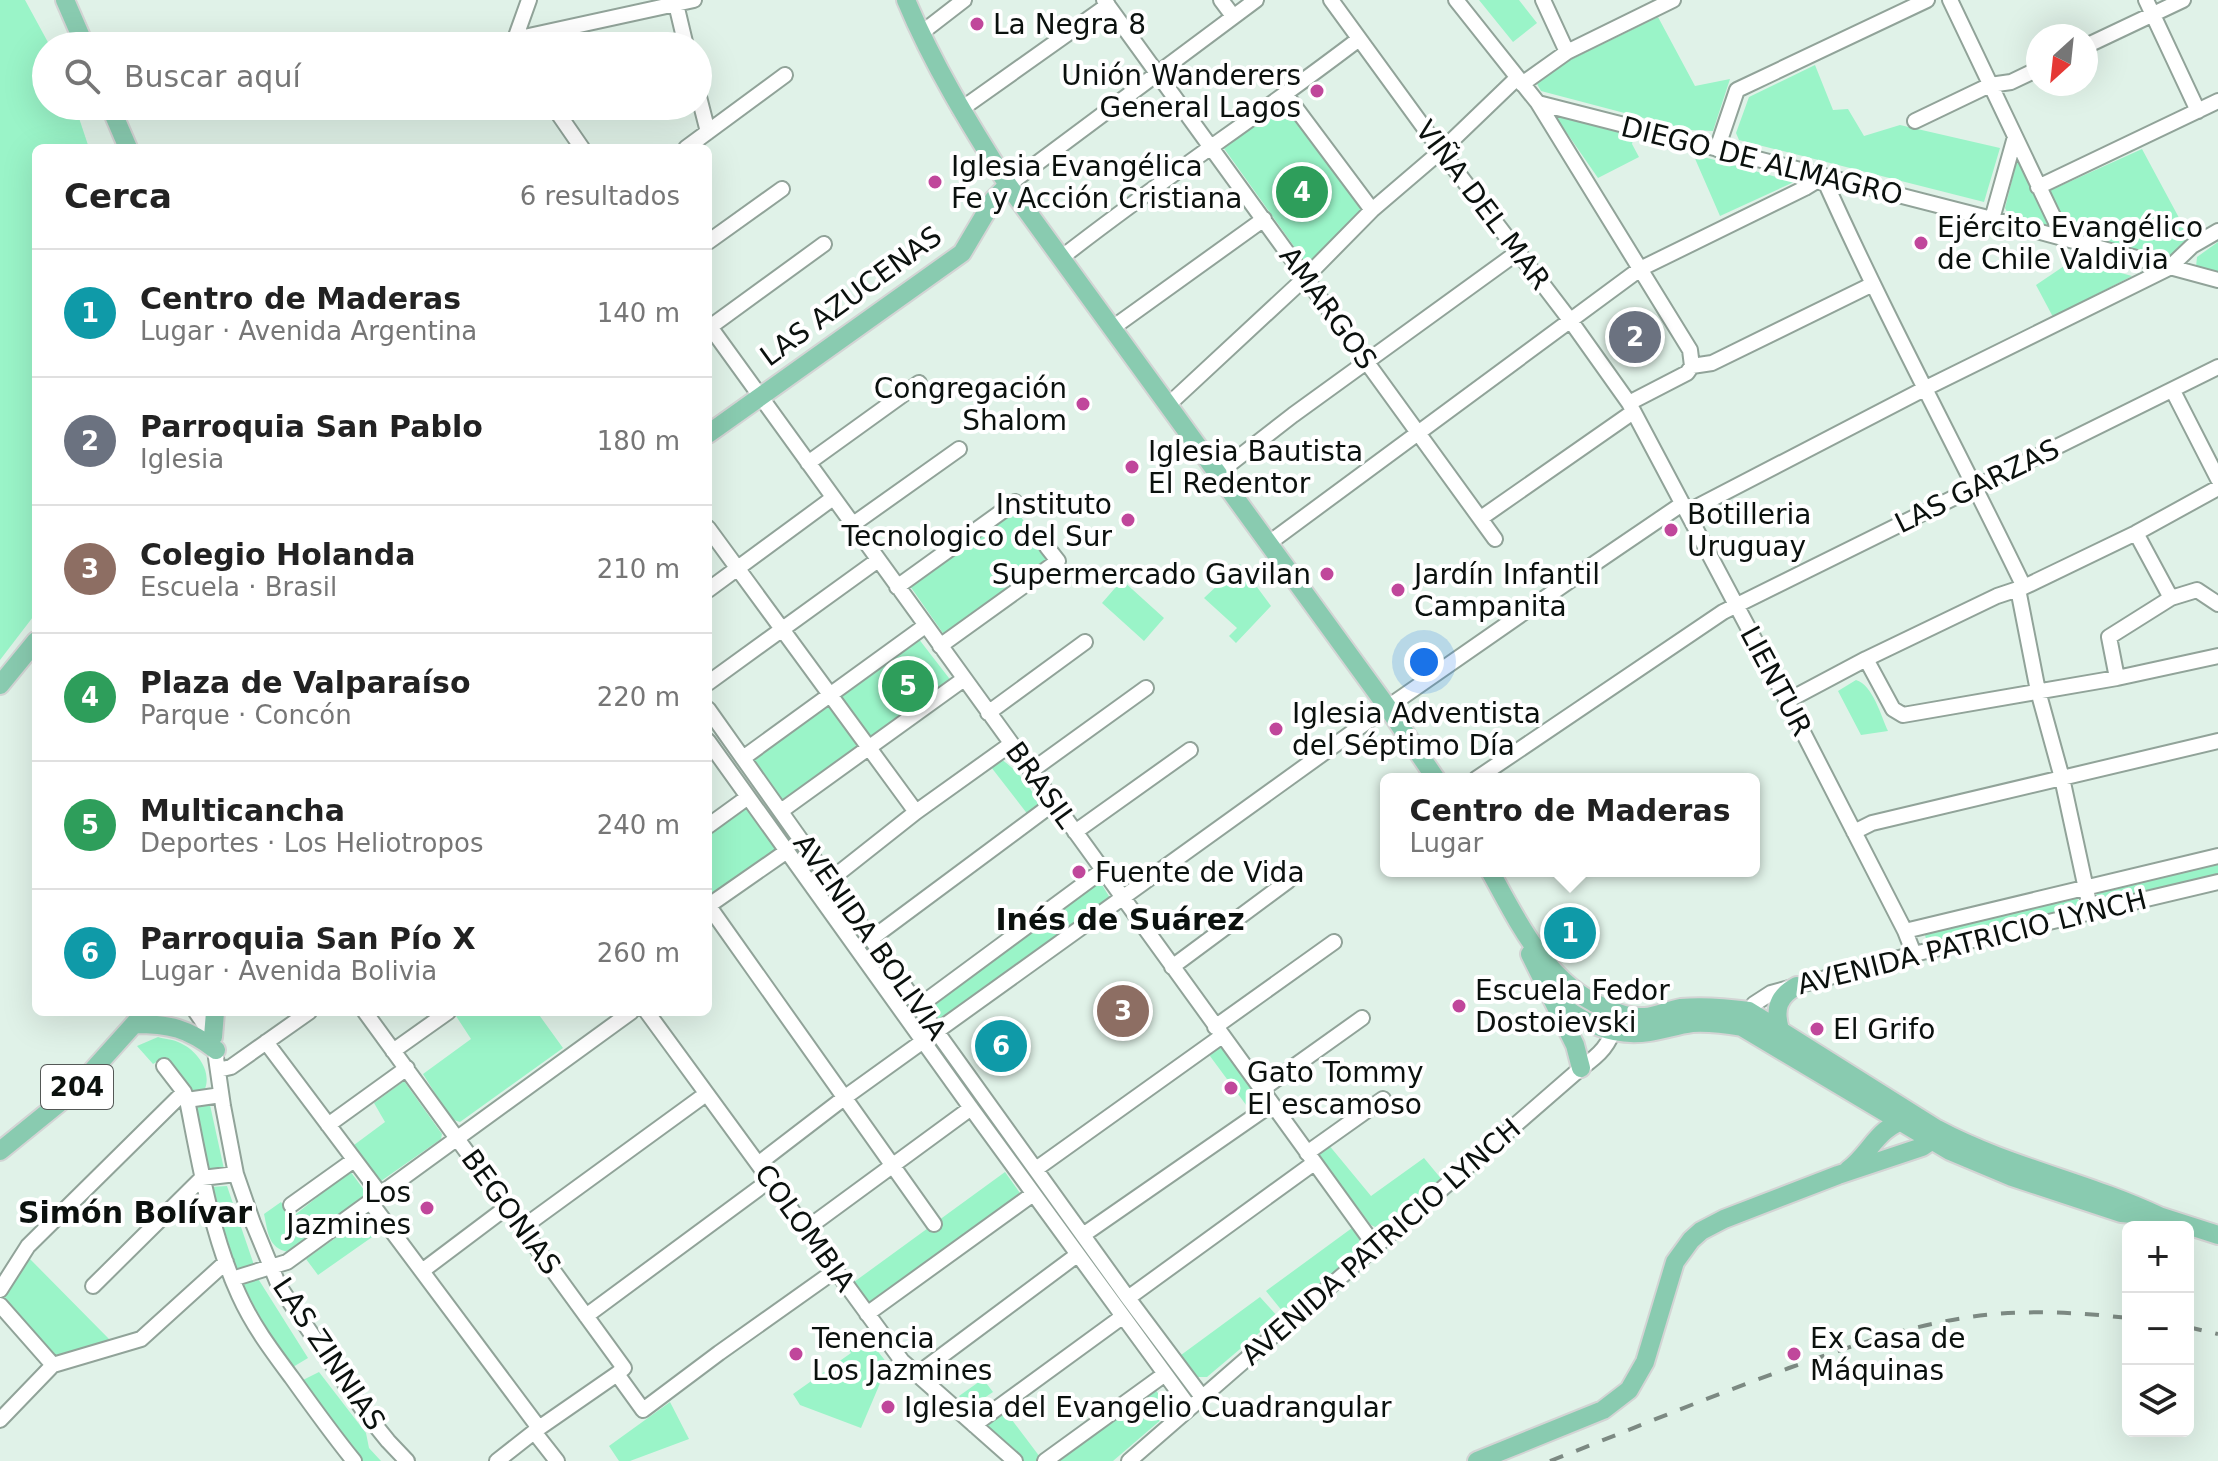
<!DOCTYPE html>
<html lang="es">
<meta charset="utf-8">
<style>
body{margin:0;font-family:"DejaVu Sans",sans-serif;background:#f6f6f6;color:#222}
.controls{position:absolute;right:24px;bottom:24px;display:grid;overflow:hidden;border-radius:12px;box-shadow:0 8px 32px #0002}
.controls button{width:72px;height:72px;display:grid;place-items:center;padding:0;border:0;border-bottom:2px solid #e0e0e0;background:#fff;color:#222;font:40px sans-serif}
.compass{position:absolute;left:2026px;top:24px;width:72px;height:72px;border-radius:50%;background:#fff;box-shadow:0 8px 32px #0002;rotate:207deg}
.you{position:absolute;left:1424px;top:662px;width:28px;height:28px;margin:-20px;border:6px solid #fff;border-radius:50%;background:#1a73e8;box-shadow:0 0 0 12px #1a73e833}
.badge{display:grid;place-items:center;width:52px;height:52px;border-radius:50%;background:#2563eb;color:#fff;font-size:26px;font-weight:700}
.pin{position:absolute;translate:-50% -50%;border:4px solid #fff;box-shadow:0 2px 8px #0006}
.popup{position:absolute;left:1380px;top:773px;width:380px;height:104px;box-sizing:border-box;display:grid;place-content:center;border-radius:12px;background:#fff;filter:drop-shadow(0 2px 6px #0005);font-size:26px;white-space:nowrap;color:#767676}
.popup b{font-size:30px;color:#222}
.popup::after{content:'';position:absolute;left:50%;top:100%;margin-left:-16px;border:16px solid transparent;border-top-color:#fff}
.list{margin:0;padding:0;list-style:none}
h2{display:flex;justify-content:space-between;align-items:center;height:104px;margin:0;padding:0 32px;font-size:34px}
h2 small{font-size:26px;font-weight:400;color:#767676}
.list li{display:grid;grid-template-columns:52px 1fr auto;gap:24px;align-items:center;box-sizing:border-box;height:128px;padding:0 32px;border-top:2px solid #e0e0e0}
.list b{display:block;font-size:30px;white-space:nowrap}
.list p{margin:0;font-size:26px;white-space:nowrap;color:#767676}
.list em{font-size:26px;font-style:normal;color:#767676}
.icon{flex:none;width:44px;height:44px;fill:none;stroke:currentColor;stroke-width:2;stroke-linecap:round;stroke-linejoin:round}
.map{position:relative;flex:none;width:2218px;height:1461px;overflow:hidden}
.search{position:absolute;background:#fff;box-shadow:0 8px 32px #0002;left:32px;top:32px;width:680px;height:88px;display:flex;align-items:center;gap:20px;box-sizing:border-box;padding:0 28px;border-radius:44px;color:#767676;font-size:30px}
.panel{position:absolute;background:#fff;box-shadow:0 8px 32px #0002;left:32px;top:144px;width:680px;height:872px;border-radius:12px}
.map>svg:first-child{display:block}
.green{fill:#9af4c8}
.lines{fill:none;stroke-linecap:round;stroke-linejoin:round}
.minor-casing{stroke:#91a399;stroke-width:18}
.major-casing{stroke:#d3d4d4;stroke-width:22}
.minor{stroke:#fff;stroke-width:14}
.major{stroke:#89cbb0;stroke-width:18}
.rail{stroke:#7c8982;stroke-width:4;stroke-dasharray:14 14;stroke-linecap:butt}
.poi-dot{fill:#c0479b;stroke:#fff;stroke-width:3}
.labels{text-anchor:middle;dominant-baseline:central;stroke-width:8;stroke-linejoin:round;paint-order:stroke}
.shield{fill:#fff;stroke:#545856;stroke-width:2}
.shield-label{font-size:26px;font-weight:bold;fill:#0b110e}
.poi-label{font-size:28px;fill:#0b110e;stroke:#fff;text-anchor:start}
.street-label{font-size:28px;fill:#0b110e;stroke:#fff}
.neighbourhood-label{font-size:30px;font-weight:bold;fill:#0b110e;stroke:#fff}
</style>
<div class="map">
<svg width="2218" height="1461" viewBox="0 0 2218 1461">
<rect width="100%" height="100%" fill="#e0f2e8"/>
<path class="green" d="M0,0H25L50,46H46V106H75L89,148H36V613L0,660Z
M1479,0H1519L1537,23L1513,42Z
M1658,17L1695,86L1730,79L1713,131L1689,130L1541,91L1536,82L1572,59Z
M1815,65L1833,110L1848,109L1864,136L1900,125L2000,148L1984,202L1739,140L1736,133L1749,97Z
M1279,106L1291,111L1364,214L1312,265L1303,259L1223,147Z
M1553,113L1635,132L1632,144L1639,157L1598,178Z
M2142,149L2192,242L2165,262L2067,232L2049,191Z
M1693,154L1794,182L1720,216Z
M2017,160L2048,223L2046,227C2032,223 2010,222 2005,208Z
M2218,242V272L2196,267L2197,257Z
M2073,260L2132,276L2053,317L2036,285Z
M1014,508L1052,558L945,636L910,586Z
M1240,564L1271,606L1236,643L1229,636L1237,628L1204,598Z
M1122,580L1164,618L1144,641L1102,603Z
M918,638L952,682L780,804L748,760Z
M1856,680C1873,685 1881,716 1888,731L1861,735L1838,691Z
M1001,759C1017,770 1033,789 1040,807L1029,816L991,767Z
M747,803L780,849L708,900V832Z
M2218,864V874L2101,902L2097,899L2096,895L2099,892Z
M1099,880L1110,898L944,1021L938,1018L929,1005Z
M2075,898L2079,900L2080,903L2075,908L1932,942L1926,939L1925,935L1929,932Z
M463,1012H537L563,1048L460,1122L451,1119L423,1074L471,1039L456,1016Z
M158,1037C164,1039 172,1039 178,1042C196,1049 212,1070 205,1089L193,1091L167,1060H160L153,1064L137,1046Z
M1219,1045L1265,1105L1252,1113L1207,1052Z
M404,1081L442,1134L441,1139L381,1181L376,1180L354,1145L385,1122L374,1103Z
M210,1105L224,1169L207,1170L194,1107Z
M1328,1144L1371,1196L1424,1158L1443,1181L1384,1231L1371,1225L1316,1152Z
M350,1171L364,1190L363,1197L288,1252C268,1248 268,1232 264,1214L281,1202L286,1210L296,1214Z
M1005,1172L1022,1196L870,1303L854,1282Z
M227,1186L254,1265L237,1271L211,1187Z
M372,1212L385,1228L318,1275L306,1259Z
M1352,1228L1364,1246L1362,1249L1285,1312H1283L1266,1291Z
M29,1258L110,1340L56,1356L3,1298Z
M257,1277L308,1358L293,1367L271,1338L242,1283Z
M1260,1297L1278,1317L1207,1377H1198L1181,1355Z
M841,1331L844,1335L872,1344L891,1368L881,1381L861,1428L800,1405L793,1394L851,1353L838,1334Z
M319,1372L366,1433L369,1448L381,1461H361L305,1388L303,1380Z
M983,1379L993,1392L968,1409L959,1396Z
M1154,1388L1167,1405L1163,1418L1113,1461H1049Z
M670,1402L689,1439L630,1461H619L609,1446Z
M1003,1408L1043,1461H1022L981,1425Z"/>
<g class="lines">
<defs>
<path id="minor" d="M1104,0L1495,539
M1221,0L1233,16
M1331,0L1441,151L1570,320L1629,403L1787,701L1905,931L1914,954
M1456,0L1538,103L1690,350L1692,366
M1543,0L1567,52L1673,0
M1950,0L2064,239
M2146,0L2198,111
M676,4L686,46
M920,34L964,0
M515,45V39L529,0
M470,46L515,39L694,0
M2086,46L2183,0
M1522,84L1567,52
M698,93L708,132
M1286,95L1372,210
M1538,103L1992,219L2218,280
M553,106L582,148
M960,110L1108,5
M1915,121L1990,85L2011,82L2038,69
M686,148L785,75
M1717,149L1737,90L1927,0
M1008,185L1256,0
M2038,187L2218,101
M1992,219L2015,137
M708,242L782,189
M1061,258C1158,182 1261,114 1359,39
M708,324L1375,1246
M710,327L824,244
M1111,329L1264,219
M2173,391L2218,479
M1629,403L1687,373L1692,366L1712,363L1873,284
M1167,406L1306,277L1372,210L1441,151L1517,78
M808,463L919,383
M1217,474L1293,415L1518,252
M1687,512L1926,388L2169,268L2192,246L2218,231
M1481,518L1633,412
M852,525L959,449
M708,528L916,812
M2136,533L2171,598
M1269,543L1640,269L1805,188L1823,177C1885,316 1958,450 2024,587
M897,587L1015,502
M2018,589L2038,691L2062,778L2091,912
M708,590L833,498
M940,646L1058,561L1047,547
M1866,659L1893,709L1903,715L2117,678L2218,656
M2117,678L2109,637L2171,598L2197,590L2218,604
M708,683L878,560
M1787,701L1866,659L1997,596L2024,587L2136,533L2218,488
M708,709L944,1042L1128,1298L1202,1397
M988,713L1085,642
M708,741L971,1108L1190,1408
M743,758L925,626
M1031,771L1146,688
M1476,779L1723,612L2218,367
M781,811L964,679
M708,826L748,797
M1075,832L1190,750
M1854,832L1872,823L2218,741
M830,880L916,812L1011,744
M708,905L934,1224
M708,906L787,851
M1905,931L2218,856
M871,939L1054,803
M1172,967L1288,881
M919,1006L1103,870
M196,1012L213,1037L223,1106L236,1174L253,1223L279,1286L363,1410L388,1441L407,1461
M365,1012L624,1368L617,1374L643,1410L719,1353L836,1270
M647,1012L902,1361L1015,1461
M1745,1020L1754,1004L1771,993L1914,954L2218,882
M1215,1027L1334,942
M266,1042L381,1195
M393,1051L448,1012
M164,1066L184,1092L187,1100C200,1165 211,1234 239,1295C253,1326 272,1351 292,1378C312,1406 332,1434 354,1461
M218,1070L231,1067L309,1012
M1261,1090L1362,1018
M187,1100L221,1095
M328,1125L407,1068
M1307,1153L1383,1099
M758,1164L844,1098L1375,716L1585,570L1682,504
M1036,1169L1222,1036
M371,1203L539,1428
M291,1205L354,1160
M522,1228L706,1094
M806,1229L971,1108
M1083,1235L1272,1104
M422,1271L507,1207
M232,1279L287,1262L631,1012
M93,1286L202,1178L236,1174
M0,1290L28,1246L184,1092
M1128,1298L1314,1163
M0,1305L53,1365
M867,1314L1033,1194
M586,1316L770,1180
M916,1375L1077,1255
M0,1420L53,1365L141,1339L226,1262
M974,1425L1122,1317
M535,1433L557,1461
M497,1461L539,1428L617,1374
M1045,1461L1165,1374
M1129,1461L1581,1068C1601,1054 1609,1045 1617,1022"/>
<path id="major" d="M65,0L85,46
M906,0C933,65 970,125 1008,185L1388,708L1436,779
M110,106L128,148
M708,434L962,253L994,199L1008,185
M0,685L36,641
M1490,871C1518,922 1546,982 1603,1007C1617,1013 1629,1018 1645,1017C1657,1016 1669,1010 1681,1008C1704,1006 1727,1008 1749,1011L1937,1129C2008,1167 2087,1182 2159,1216
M1530,954L1575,1045L1581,1068
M1552,997C1578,1021 1612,1038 1649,1032C1663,1030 1677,1025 1692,1023C1709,1022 1725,1024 1742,1027L1950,1151L2012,1177L2121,1213L2159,1216L2218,1235
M134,1024C170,1024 187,1028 216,1050
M1780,1030C1774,1009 1778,996 1797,986
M213,1037L215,1012
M0,1151L74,1091L145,1012
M1848,1170C1872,1152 1876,1127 1909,1119
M1477,1461L1603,1410L1629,1390L1645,1362L1675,1262L1691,1240L1701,1231L1724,1219L1838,1175L1922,1147L1931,1141L1935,1132"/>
</defs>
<use href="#minor" class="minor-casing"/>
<use href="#major" class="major-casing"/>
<use href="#minor" class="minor"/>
<use href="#major" class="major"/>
<path class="rail" d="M2188,1327L2218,1334
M1550,1461C1630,1430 1708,1397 1789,1368C1846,1348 1904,1327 1964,1318C2017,1309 2075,1312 2128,1318"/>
</g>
<g class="poi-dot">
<circle cx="977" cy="24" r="8"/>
<circle cx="1317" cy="91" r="8"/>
<circle cx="935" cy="182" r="8"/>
<circle cx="1921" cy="243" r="8"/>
<circle cx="1083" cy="404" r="8"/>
<circle cx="1132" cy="467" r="8"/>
<circle cx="1128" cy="520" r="8"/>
<circle cx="1671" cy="530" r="8"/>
<circle cx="1327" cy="574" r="8"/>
<circle cx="1398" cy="590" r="8"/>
<circle cx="1276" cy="729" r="8"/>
<circle cx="1079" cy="872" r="8"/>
<circle cx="1459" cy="1006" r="8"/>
<circle cx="1817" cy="1029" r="8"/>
<circle cx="1231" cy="1088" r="8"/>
<circle cx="427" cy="1208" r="8"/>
<circle cx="796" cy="1354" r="8"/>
<circle cx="1794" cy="1354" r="8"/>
<circle cx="888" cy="1407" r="8"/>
</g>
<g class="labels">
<rect class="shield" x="41" y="1065" width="72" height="44" rx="6"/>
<g class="shield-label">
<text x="77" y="1087">204</text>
</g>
<g class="poi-label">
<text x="993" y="24">La Negra 8</text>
<text x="1301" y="75" text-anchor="end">Unión Wanderers<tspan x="1301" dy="32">General Lagos</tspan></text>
<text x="951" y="166">Iglesia Evangélica<tspan x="951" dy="32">Fe y Acción Cristiana</tspan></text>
<text x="1937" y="227">Ejército Evangélico<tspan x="1937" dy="32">de Chile Valdivia</tspan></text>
<text x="1067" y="388" text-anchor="end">Congregación<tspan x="1067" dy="32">Shalom</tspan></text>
<text x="1148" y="451">Iglesia Bautista<tspan x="1148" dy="32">El Redentor</tspan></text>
<text x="1112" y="504" text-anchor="end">Instituto<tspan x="1112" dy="32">Tecnologico del Sur</tspan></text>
<text x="1687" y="514">Botilleria<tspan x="1687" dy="32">Uruguay</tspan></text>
<text x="1311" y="574" text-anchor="end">Supermercado Gavilan</text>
<text x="1414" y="574">Jardín Infantil<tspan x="1414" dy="32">Campanita</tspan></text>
<text x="1292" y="713">Iglesia Adventista<tspan x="1292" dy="32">del Séptimo Día</tspan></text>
<text x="1095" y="872">Fuente de Vida</text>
<text x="1475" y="990">Escuela Fedor<tspan x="1475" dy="32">Dostoievski</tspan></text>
<text x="1833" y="1029">El Grifo</text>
<text x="1247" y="1072">Gato Tommy<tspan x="1247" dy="32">El escamoso</tspan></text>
<text x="411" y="1192" text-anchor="end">Los<tspan x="411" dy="32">Jazmines</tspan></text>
<text x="812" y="1338">Tenencia<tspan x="812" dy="32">Los Jazmines</tspan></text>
<text x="1810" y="1338">Ex Casa de<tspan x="1810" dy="32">Máquinas</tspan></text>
<text x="904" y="1407">Iglesia del Evangelio Cuadrangular</text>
</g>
<g class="street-label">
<text transform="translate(1762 161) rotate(14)">DIEGO DE ALMAGRO</text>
<text transform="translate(1483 205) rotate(53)">VIÑA DEL MAR</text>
<text transform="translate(851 296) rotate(-36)">LAS AZUCENAS</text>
<text transform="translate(1328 308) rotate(54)">AMARGOS</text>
<text transform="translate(1977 486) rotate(-26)">LAS GARZAS</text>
<text transform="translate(1776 681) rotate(62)">LIENTUR</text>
<text transform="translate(1041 785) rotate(54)">BRASIL</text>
<text transform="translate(870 937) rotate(55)">AVENIDA BOLIVIA</text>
<text transform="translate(1972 942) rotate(-14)">AVENIDA PATRICIO LYNCH</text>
<text transform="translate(511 1212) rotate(54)">BEGONIAS</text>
<text transform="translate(805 1228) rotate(54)">COLOMBIA</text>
<text transform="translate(1381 1242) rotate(-41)">AVENIDA PATRICIO LYNCH</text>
<text transform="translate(329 1354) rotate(56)">LAS ZINNIAS</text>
</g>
<g class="neighbourhood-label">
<text x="1120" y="919">Inés de Suárez</text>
<text x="135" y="1212">Simón Bolívar</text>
</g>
</g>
</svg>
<div class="controls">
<button>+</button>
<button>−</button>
<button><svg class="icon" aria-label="layers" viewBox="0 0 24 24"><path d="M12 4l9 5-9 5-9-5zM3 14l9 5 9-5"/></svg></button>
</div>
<svg class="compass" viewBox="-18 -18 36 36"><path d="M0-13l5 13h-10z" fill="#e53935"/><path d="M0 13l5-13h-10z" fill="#767676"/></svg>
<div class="you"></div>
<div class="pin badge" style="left:1570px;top:933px;background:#0f9aa8">1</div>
<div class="popup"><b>Centro de Maderas</b>Lugar</div>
<div class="pin badge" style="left:1635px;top:337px;background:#6b7280">2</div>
<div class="pin badge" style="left:1123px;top:1011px;background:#8d6e63">3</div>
<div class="pin badge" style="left:1302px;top:192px;background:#2e9e5b">4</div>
<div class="pin badge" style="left:908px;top:686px;background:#2e9e5b">5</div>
<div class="pin badge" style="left:1001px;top:1046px;background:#0f9aa8">6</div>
<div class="search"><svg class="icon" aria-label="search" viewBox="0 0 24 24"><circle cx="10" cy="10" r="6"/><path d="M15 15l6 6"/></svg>Buscar aquí</div>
<section class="panel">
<h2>Cerca<small>6 resultados</small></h2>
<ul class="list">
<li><span class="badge" style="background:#0f9aa8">1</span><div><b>Centro de Maderas</b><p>Lugar · Avenida Argentina</p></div><em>140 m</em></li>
<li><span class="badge" style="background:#6b7280">2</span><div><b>Parroquia San Pablo</b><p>Iglesia</p></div><em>180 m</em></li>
<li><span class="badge" style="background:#8d6e63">3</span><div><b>Colegio Holanda</b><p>Escuela · Brasil</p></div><em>210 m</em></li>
<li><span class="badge" style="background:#2e9e5b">4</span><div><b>Plaza de Valparaíso</b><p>Parque · Concón</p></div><em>220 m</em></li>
<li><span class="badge" style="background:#2e9e5b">5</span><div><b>Multicancha</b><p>Deportes · Los Heliotropos</p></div><em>240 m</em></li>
<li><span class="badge" style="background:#0f9aa8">6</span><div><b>Parroquia San Pío X</b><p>Lugar · Avenida Bolivia</p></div><em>260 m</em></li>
</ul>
</section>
</div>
